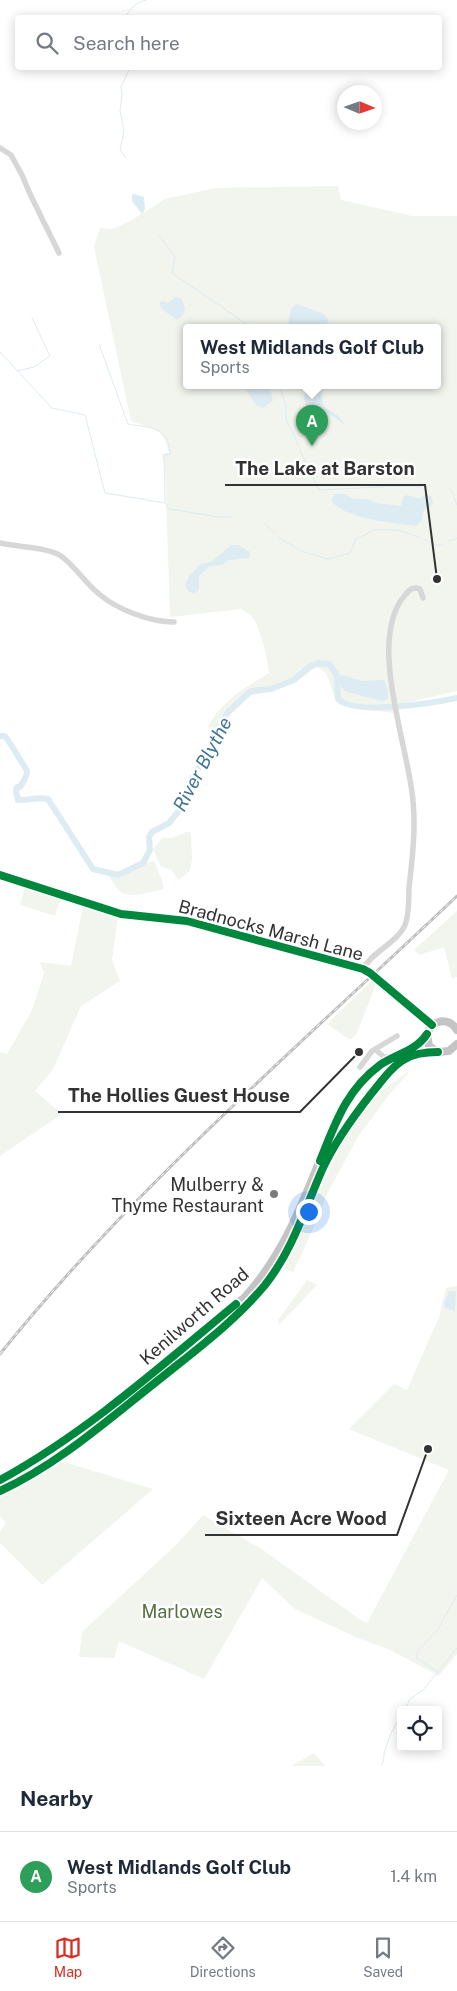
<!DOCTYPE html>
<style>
body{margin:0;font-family:"Public Sans",sans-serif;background:#f2f2f3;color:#1f2937}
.controls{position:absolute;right:15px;bottom:15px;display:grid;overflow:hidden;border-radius:5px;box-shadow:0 2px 12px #0003}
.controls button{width:45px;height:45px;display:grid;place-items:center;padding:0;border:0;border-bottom:1px solid #e0e1e3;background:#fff;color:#1f2937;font:25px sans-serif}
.compass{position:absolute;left:337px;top:85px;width:45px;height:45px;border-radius:50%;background:#fff;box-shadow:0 2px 12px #0003;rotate:92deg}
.you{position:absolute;left:308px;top:1211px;width:18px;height:18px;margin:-12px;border:4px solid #fff;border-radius:50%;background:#1a73e8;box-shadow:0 0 0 8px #1a73e833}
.badge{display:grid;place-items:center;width:32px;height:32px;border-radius:50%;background:#d93025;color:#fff;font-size:16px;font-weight:700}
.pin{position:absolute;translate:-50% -41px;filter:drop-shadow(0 1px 2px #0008)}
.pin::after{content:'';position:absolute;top:26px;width:18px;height:15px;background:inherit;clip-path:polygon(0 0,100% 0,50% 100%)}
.popup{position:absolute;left:183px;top:324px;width:258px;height:65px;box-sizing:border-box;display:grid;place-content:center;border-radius:5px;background:#fff;filter:drop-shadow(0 1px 4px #0005);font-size:16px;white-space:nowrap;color:#747a83}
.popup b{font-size:19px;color:#1f2937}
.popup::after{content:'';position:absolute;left:50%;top:100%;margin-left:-10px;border:10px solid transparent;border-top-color:#fff}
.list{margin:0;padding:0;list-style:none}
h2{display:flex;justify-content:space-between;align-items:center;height:65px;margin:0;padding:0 20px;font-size:21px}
h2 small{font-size:16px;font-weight:400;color:#747a83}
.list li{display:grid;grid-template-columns:32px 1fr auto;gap:15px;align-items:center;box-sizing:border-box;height:90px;padding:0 20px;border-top:1px solid #e0e1e3}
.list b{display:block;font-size:19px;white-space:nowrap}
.list p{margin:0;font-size:16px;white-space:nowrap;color:#747a83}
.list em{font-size:16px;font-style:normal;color:#747a83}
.icon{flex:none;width:28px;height:28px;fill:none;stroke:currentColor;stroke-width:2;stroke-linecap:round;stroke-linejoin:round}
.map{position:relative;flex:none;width:457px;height:1766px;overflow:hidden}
.search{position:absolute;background:#fff;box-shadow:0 2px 12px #0003;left:15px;right:15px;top:15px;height:55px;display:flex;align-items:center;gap:12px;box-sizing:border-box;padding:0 18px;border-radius:5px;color:#747a83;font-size:19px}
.sheet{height:155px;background:#fff}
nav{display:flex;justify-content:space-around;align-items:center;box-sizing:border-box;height:70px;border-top:1px solid #e0e1e3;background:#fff;font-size:14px;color:#747a83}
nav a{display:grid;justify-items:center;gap:2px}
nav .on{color:#d93025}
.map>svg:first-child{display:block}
.green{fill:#f1f5ed;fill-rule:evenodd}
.water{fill:#ddebf3}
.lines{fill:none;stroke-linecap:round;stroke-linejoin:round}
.stream{stroke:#ddebf3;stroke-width:1}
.river{stroke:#ddebf3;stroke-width:6}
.minor{stroke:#d7d7d7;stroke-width:5.5}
.highway{stroke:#c4c4c4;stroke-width:8}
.rail-casing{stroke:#bebebe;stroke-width:3}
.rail{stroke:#fff;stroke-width:1;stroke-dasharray:4;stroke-linecap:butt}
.cycleway-casing{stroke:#fff;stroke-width:11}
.cycleway{stroke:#00873e;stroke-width:8}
.poi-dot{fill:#7a7a7a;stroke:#fff;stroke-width:2}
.labels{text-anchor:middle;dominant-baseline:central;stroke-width:5;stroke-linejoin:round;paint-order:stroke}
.street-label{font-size:18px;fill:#333;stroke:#fff}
.poi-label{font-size:18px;fill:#333;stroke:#fff;text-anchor:end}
.park-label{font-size:18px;fill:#56703f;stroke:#fff}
.water-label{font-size:19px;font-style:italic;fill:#3f7597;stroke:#fff}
.leader{fill:none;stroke:#333;stroke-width:2}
.callout-dot{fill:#333;stroke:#fff;stroke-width:2}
.callout-label{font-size:19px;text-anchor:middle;font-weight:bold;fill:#333;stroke:#fff;stroke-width:5;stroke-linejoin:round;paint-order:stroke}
</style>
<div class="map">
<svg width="457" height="1766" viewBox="0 0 457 1766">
<rect width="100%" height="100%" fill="#fff"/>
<path class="green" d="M338,186L341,200L412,216H457V691L393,706V713L340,705C328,694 333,671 316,667L302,678L275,690L251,695L229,716L214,739L208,728C219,702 246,687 269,673C268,659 261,632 254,619C251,614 246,612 241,609L170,617L165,466L162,454L169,453C163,426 154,430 131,421L94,247L100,228L112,229L130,221L165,199L215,188ZM187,327H437V385H187Z
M186,832H191L192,859L190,871L178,880L171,869L161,867L153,849L162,838H172Z
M154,861L163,883V889C151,891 129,901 119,890C114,886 112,879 107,873C126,876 136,865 154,861Z
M25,886L61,897L55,916L20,905Z
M83,906L100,913L118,916L112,960L120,981L81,1006L53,1069L35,1091L62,1114L0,1156V1052L7,1054L32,1010L44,973L40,962L71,966Z
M457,911V977L452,979L444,947L420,955L414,950Z
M373,980L377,982L356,1035L350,1040L327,1024Z
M412,1069L388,1096L359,1135L329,1190L309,1238L293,1272L284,1269L344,1138L381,1091Z
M307,1280L317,1285L279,1325L278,1320Z
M457,1286V1654L439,1676L390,1650L358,1638L295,1609L262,1578L204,1679L119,1641L114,1658L79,1657L82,1632L179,1542L203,1515L263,1550L362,1621L367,1623L449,1470L349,1429L394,1384L407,1390L439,1317L446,1288Z
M61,1461L153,1489L42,1585L0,1543V1532L6,1523L0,1516V1497Z
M314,1753L325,1766H291Z"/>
<path class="water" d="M134,194L144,197L145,209L142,214L132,201V195Z
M175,297L181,298L185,309L183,315L177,320L162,309L159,303L162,301L168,303Z
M296,304L324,314L328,320L326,327H288L291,309Z
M242,385H264L271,392L273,401L263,408L257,406Z
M307,385H324L321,392L323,406C331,411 340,415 344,424L326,412L312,413L308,412L304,399Z
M335,494H345L354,499H368L376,503L401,506L403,497L407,495L419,498L425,495L431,496L433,502L431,506L423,511L422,520L416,526C394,523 343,519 331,500Z
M231,545H238L250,552L249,558L229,560L222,565L210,566L199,576V590L195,594L188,591L185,586L189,576L201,564L211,562Z
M342,675L363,681L384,680L388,690V699L382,701L347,692C341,688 339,684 339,676Z
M449,1291L456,1292L455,1311L445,1308L444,1304Z"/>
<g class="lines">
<path class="stream" d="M125,18C130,8 136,3 146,0
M126,158L120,150L124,131L120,110L122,96L121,87L130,68
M159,235L175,257L172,273L251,327
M99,344L128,424C151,428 169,426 170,454L164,455L165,502
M0,352L52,408L85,415L105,493L165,503L169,509L219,517H232
M17,371L34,367L50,356L32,318
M279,385L286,406V420L299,446
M300,450L319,490L399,486L421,487
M451,490L457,505
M265,524L275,534
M278,537L301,551L328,559L350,553L356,539L375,530H397L419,537
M424,539L437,546L442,544
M449,541L457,538
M439,1671L457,1648
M405,1710L410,1699L423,1690L438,1672L416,1658L418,1651L438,1629L457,1595
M381,1766C385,1760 383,1756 385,1750C388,1740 394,1725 401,1717"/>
<path class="river" d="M0,736C5,736 4,735 7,739C9,741 26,769 27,771C27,777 23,782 20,787H17L16,791L18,800C29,801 39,796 48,799L93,869L118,875L143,863L150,850L149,837L152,832L169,823L182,807L191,779L209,753L213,737L228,712L251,691L271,689L294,680L309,667L318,663L329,664L337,675L338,699C355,716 433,703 457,698"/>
<path class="minor" d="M0,148L11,155L22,175L30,194L59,253
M0,543C16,547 48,547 61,556C75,566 85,583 99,594C118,610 150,622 174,622
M0,875L121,914L187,921L363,969L370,973L432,1025
M363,969C372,951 400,942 406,922C409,912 409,899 409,888C412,860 416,830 413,801C409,747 366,640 405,595C409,590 413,586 420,589L423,598
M375,1049L384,1057H393
M360,1067L372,1051L397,1036"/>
<path class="highway" d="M457,1030C448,1016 432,1020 427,1034L429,1046L438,1052L449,1051L457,1044
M0,1480C87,1432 169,1360 245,1297C281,1257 300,1210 320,1160C327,1142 333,1120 344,1104C354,1090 366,1076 380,1065C396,1054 416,1051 427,1034
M0,1491C59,1464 110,1418 161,1378C197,1349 235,1321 265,1285C292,1251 305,1209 322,1170C334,1143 353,1117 371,1094C381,1082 392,1066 405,1059C415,1053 427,1052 438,1052"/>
<defs>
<path id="rail" d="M0,1354C134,1187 302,1043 457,896"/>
</defs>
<use href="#rail" class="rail-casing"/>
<use href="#rail" class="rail"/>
<defs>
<path id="cycleway" d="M0,875L121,914L187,921L363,969L370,973L432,1025
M320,1161C335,1124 346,1090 380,1065C396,1054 416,1051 427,1034
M0,1480C86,1433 161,1366 236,1304
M0,1491C59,1464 110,1418 161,1378C197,1349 235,1321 265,1285C292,1251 305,1209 322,1170C334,1143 353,1117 371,1094C381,1082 392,1066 405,1059C415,1053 427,1052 438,1052"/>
</defs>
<use href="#cycleway" class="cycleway-casing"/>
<use href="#cycleway" class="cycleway"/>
</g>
<circle class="poi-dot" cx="274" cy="1194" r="5"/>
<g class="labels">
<g class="street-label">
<text transform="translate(271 930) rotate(15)">Bradnocks Marsh Lane</text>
<text transform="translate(194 1316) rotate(-41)">Kenilworth Road</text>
</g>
<g class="poi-label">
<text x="264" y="1184">Mulberry &amp;<tspan x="264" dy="21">Thyme Restaurant</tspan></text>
</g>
<g class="park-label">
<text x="182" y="1611">Marlowes</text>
</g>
<g class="water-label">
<text transform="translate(202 764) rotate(-62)">River Blythe</text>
</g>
</g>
<path class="leader" d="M437 579L425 485H225M359 1052L300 1112H58M428 1449L397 1535H205"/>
<g class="callout-dot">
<circle cx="437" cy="579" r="5"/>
<circle cx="359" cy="1052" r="5"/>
<circle cx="428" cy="1449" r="5"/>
</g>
<g class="callout-label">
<text x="325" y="475">The Lake at Barston</text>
<text x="179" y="1102">The Hollies Guest House</text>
<text x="301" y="1525">Sixteen Acre Wood</text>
</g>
</svg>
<div class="controls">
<button><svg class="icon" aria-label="locate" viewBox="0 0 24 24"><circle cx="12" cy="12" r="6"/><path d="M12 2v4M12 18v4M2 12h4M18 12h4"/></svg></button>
</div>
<svg class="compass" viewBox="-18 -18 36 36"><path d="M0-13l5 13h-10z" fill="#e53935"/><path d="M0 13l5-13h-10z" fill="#747a83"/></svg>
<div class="you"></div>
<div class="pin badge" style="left:312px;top:446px;background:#2e9e5b">A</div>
<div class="popup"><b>West Midlands Golf Club</b>Sports</div>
<div class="search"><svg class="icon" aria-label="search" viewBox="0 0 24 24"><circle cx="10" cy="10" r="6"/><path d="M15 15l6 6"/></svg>Search here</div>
</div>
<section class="sheet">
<h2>Nearby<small></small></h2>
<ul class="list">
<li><span class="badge" style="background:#2e9e5b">A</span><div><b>West Midlands Golf Club</b><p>Sports</p></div><em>1.4 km</em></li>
</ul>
</section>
<nav>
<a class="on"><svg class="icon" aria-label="map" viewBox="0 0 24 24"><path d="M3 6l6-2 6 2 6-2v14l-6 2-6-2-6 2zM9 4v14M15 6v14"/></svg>Map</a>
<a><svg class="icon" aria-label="directions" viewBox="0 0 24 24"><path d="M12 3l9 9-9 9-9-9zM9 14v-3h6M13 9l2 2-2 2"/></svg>Directions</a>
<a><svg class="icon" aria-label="saved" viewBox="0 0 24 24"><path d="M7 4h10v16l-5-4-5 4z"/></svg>Saved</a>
</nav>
